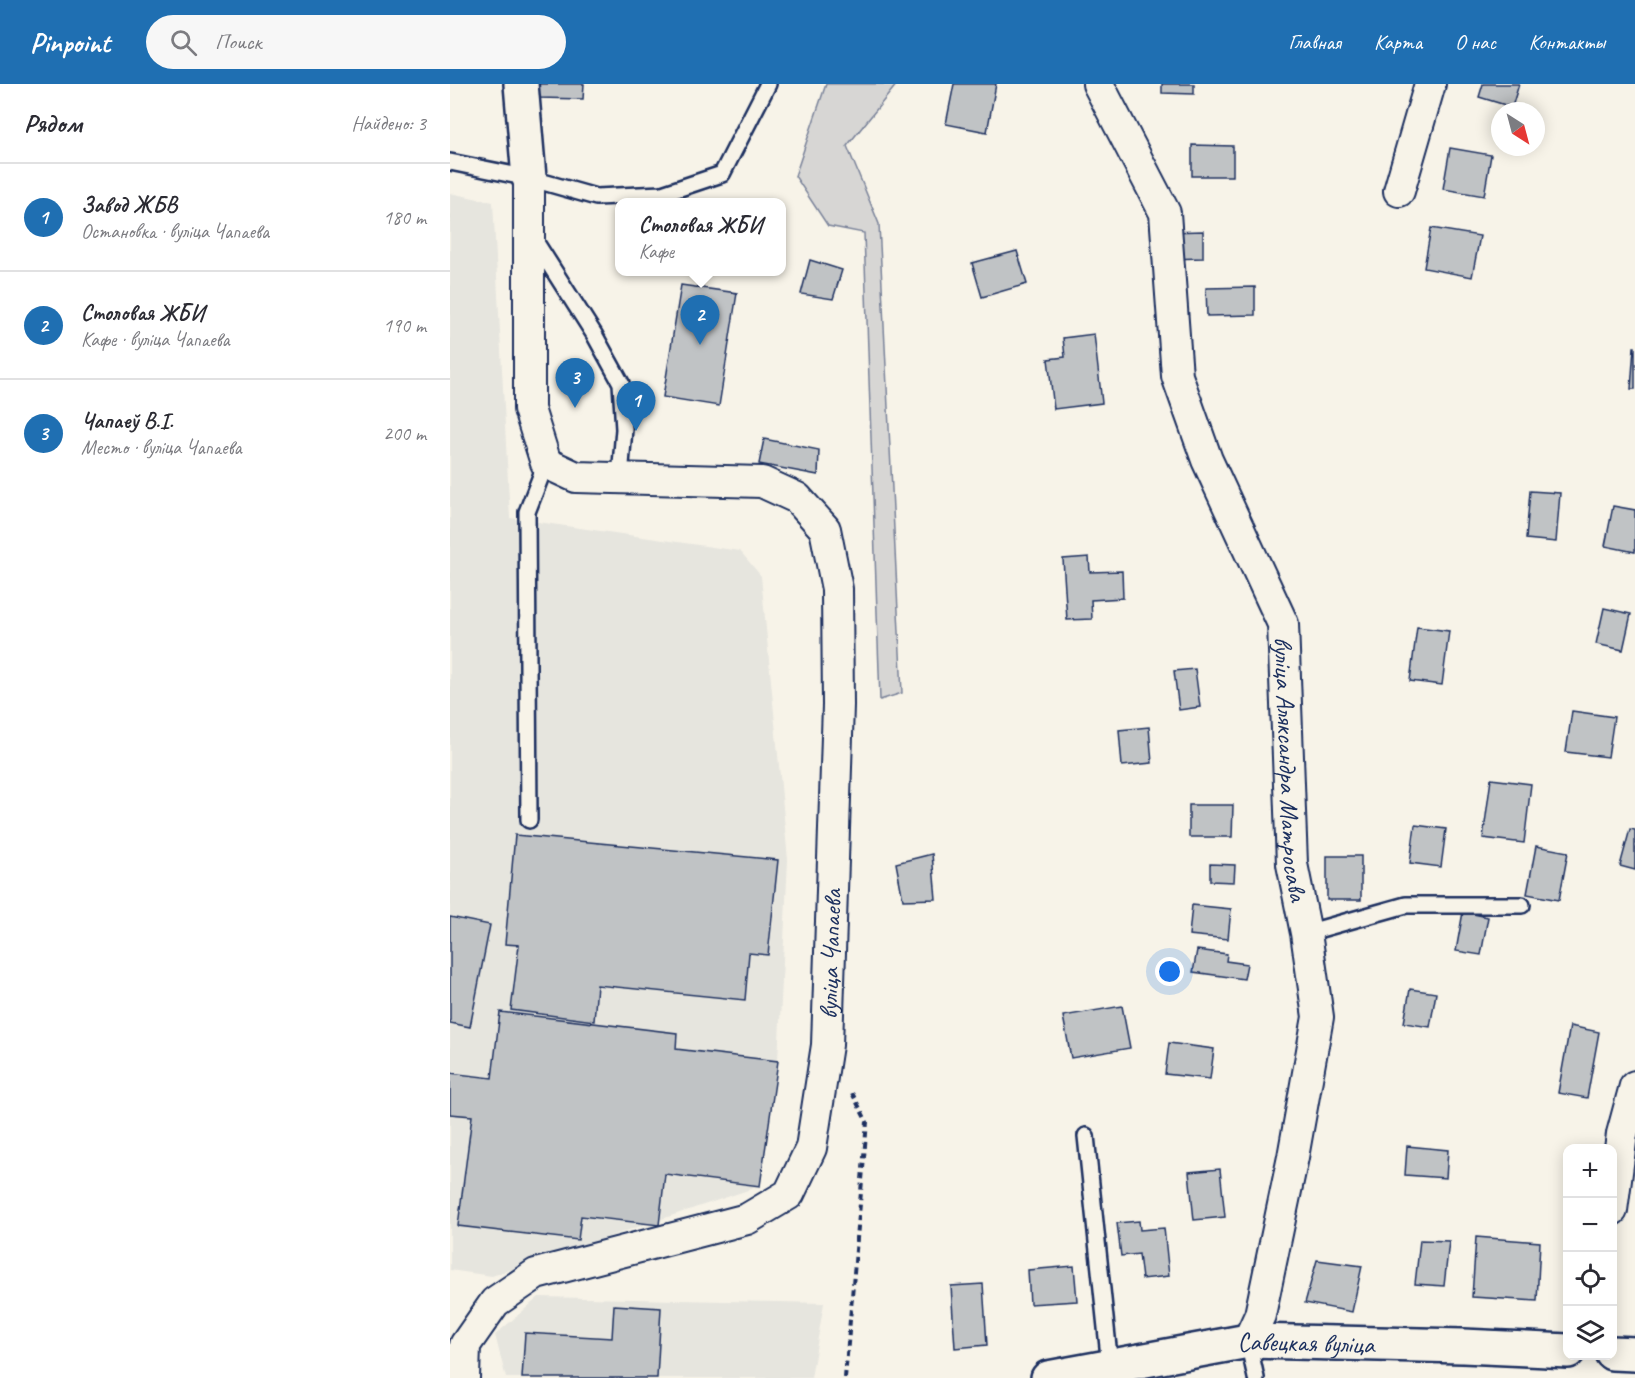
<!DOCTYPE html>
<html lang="ru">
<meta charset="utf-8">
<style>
body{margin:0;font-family:Caveat,sans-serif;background:#f7f7f7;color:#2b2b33}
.controls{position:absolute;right:18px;bottom:18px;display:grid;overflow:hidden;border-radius:12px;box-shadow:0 3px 15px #0003}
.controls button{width:54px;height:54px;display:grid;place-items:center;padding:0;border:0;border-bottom:2px solid #e1e1e2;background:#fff;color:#2b2b33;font:30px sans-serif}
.compass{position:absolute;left:1041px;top:18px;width:54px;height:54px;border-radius:50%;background:#fff;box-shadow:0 3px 15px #0003;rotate:144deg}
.you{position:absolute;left:720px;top:888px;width:21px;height:21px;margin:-15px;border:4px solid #fff;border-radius:50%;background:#1a73e8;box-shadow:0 0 0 9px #1a73e833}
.badge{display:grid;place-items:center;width:39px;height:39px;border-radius:50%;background:#1f6fb2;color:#fff;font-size:20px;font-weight:700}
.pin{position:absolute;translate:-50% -50px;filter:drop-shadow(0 2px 3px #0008)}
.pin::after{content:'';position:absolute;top:32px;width:21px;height:18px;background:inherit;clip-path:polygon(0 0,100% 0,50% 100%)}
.popup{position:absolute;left:165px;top:114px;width:171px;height:78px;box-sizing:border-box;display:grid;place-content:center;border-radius:12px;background:#fff;filter:drop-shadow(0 2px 4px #0005);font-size:20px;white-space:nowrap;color:#7c7c81}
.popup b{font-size:22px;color:#2b2b33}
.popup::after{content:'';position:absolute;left:50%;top:100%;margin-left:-12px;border:12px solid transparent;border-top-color:#fff}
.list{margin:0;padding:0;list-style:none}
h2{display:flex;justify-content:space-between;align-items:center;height:78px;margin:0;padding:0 24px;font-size:26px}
h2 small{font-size:20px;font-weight:400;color:#7c7c81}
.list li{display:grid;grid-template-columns:39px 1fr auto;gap:18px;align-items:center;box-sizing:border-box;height:108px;padding:0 24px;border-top:2px solid #e1e1e2}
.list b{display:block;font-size:22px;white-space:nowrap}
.list p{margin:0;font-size:20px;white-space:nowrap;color:#7c7c81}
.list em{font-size:20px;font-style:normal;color:#7c7c81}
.icon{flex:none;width:33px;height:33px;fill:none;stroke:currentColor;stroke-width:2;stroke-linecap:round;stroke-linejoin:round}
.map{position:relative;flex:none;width:1185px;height:1294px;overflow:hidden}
header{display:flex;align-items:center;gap:36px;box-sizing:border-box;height:84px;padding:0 30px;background:#1f6fb2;color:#fff}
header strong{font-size:28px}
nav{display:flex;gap:33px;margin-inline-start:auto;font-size:21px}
.search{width:420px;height:54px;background:#f7f7f7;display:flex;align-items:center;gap:15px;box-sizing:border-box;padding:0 21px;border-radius:33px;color:#7c7c81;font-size:22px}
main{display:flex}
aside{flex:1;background:#fff}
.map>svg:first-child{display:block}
.built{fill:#e6e5de}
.green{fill:#d7d6d4;stroke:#798299;stroke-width:1.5}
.building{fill:#c0c3c5;stroke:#1b2f5e;stroke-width:1.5}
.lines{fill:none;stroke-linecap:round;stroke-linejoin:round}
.lane-casing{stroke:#1b2f5e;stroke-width:20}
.street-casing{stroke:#1b2f5e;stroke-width:34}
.secondary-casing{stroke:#1b2f5e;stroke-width:38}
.path{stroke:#1b2f5e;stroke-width:4;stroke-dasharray:6 4.5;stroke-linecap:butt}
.lane{stroke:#f7f3e8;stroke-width:15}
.street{stroke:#f7f3e8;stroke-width:30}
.secondary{stroke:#f7f3e8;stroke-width:33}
.labels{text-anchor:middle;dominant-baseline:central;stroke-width:6;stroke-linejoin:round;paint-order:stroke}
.street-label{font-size:26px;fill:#1b2f5e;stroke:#f7f3e8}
</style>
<header>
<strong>Pinpoint</strong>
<div class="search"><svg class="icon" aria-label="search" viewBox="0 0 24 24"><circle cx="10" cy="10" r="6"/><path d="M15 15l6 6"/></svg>Поиск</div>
<nav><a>Главная</a><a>Карта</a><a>О нас</a><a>Контакты</a></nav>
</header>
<main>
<aside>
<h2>Рядом<small>Найдено: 3</small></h2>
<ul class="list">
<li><span class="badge">1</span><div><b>Завод ЖБВ</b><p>Остановка · вуліца Чапаева</p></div><em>180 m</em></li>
<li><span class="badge">2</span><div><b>Столовая ЖБИ</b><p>Кафе · вуліца Чапаева</p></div><em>190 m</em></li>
<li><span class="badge">3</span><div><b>Чапаеў В.І.</b><p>Место · вуліца Чапаева</p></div><em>200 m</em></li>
</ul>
</aside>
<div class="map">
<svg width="1185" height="1294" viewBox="0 0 1185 1294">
<rect width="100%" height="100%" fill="#f7f3e8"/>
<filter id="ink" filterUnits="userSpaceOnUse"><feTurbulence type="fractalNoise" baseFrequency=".0167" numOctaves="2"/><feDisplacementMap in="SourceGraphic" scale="12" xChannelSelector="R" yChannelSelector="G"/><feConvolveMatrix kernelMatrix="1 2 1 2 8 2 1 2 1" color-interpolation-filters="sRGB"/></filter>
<g filter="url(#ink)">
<path class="built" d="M0,109L43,118L60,434L290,467L311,492L338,776L328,977L310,1102L42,1192L0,1186Z
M89,1213L374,1219L361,1294H56L45,1251Z"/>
<path class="green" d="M376,0H447L397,62L429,140L452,609L430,616L414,149L378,142L345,92Z"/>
<path class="building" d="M89,0H134L133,15L89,14Z
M504,0H546L537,48L496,40Z
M712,0H744V10L712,9Z
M1033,0H1069L1062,23L1029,13Z
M742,61L783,62V92H742Z
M1000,64L1041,71L1034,112L993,105Z
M981,144L1030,152L1022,193L974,184Z
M753,147V174L718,175V148Z
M567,167L577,200L532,213L522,179Z
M360,176L392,186L383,215L351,210Z
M231,201L287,209L269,322L213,313Z
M805,203V231L757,232L756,204Z
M644,250L652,319L604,325L598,275L615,273L613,254Z
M1184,263H1185V305H1181Z
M314,355L369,366L368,391L309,380Z
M1080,407L1110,409L1106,458L1076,455Z
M1163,422L1185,426V468L1155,462Z
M639,473L640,488L672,487L673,514L641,516L642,535L617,536L613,475Z
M1154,524L1181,530L1173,566L1146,560Z
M967,543L999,547L992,601L960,597Z
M745,585L750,623L729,626L724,587Z
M1122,627L1164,633L1158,673L1116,668Z
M699,643L702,679L672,682L669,646Z
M1041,695L1081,700L1074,759L1033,754Z
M739,721H783L782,753H739Z
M965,741L996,745L991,783L960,779Z
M1180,745L1185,746V786L1170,782Z
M65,751L328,776L318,871L299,869L295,916L147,901L144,937L61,926L69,861L55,860Z
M1086,762L1118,768L1109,816L1077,810Z
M482,770L486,815L453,816L446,779Z
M877,772H911V816H877Z
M760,780L785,781L784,798L760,797Z
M742,821L781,825L778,855L739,851Z
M1013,828L1038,833L1031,871L1006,867Z
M0,833L40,841L20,943L0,939Z
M747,866L777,870L776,877L797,880L794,895L743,888Z
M960,905L986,909L980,943L954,939Z
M672,922L680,964L621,974L613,932Z
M50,928L227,949L226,965L328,977L310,1102L215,1090L209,1141L131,1132L128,1156L8,1142L22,1032L0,1030V989L42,994Z
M1120,942L1149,948L1137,1014L1108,1009Z
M719,959L764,965L760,995L715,990Z
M957,1062L998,1066L996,1094L955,1091Z
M770,1085L775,1133L744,1136L739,1088Z
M689,1137L690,1146L714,1144L719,1192L692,1195L689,1170L671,1172L667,1139Z
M1026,1153L1090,1158L1087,1217L1022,1213Z
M970,1156L999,1157L994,1202L965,1200Z
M867,1176L912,1182L902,1228L855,1219Z
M624,1182L627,1217L580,1220L578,1186Z
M533,1200L537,1261L505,1264L501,1202Z
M164,1221L211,1224L207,1294H72L75,1249L162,1254Z"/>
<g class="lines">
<defs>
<path id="lane" d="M0,78L79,94L146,113L212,110L272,90L318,0
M83,154L144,250L171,299L174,345L170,393
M79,736L77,428L96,379
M856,849L956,821H1072
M636,1052L660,1282
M798,1257L806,1294"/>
<g id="street">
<path id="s1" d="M648,0L715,129L727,292L757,376L833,540L842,780L856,849L868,933L843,1073L810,1231L798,1257"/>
<path d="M949,107L980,0"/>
<path d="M1162,1126L1172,1050L1185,1002"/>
<path id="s2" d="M14,1294L15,1261L45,1218L86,1190L297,1135L339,1110L361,1064L377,961L388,621L387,505L375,445L347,414L312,398L126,393L96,379L79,325V94"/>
</g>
<g id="secondary">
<path d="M71,0L79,94"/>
<path d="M1162,1269L1185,1270"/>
<path id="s3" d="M598,1294L798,1257L1013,1262L1118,1267"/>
</g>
</defs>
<use href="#lane" class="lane-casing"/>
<use href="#street" class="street-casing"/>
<use href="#secondary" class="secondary-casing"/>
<path class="path" d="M395,1294L417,1038L401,1007"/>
<use href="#lane" class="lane"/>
<use href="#street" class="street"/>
<use href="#secondary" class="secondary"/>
</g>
</g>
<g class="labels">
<g class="street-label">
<text stroke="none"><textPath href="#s1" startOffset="724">вуліца Аляксандра Матросава</textPath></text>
<text stroke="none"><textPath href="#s2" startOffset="648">вуліца Чапаева</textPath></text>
<text stroke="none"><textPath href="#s3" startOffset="261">Савецкая вуліца</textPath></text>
</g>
</g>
</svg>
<div class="controls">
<button>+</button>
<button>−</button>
<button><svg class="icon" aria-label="locate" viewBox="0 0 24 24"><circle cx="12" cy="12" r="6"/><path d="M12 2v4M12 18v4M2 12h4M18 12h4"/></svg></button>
<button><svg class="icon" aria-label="layers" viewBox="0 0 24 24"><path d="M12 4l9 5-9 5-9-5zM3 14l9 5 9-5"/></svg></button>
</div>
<svg class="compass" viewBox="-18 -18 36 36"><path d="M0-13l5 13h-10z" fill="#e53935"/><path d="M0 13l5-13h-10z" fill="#7c7c81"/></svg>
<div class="you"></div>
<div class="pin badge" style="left:186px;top:347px">1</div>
<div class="pin badge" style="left:250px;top:261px">2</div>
<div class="popup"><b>Столовая ЖБИ</b>Кафе</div>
<div class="pin badge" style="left:125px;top:324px">3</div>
</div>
</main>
